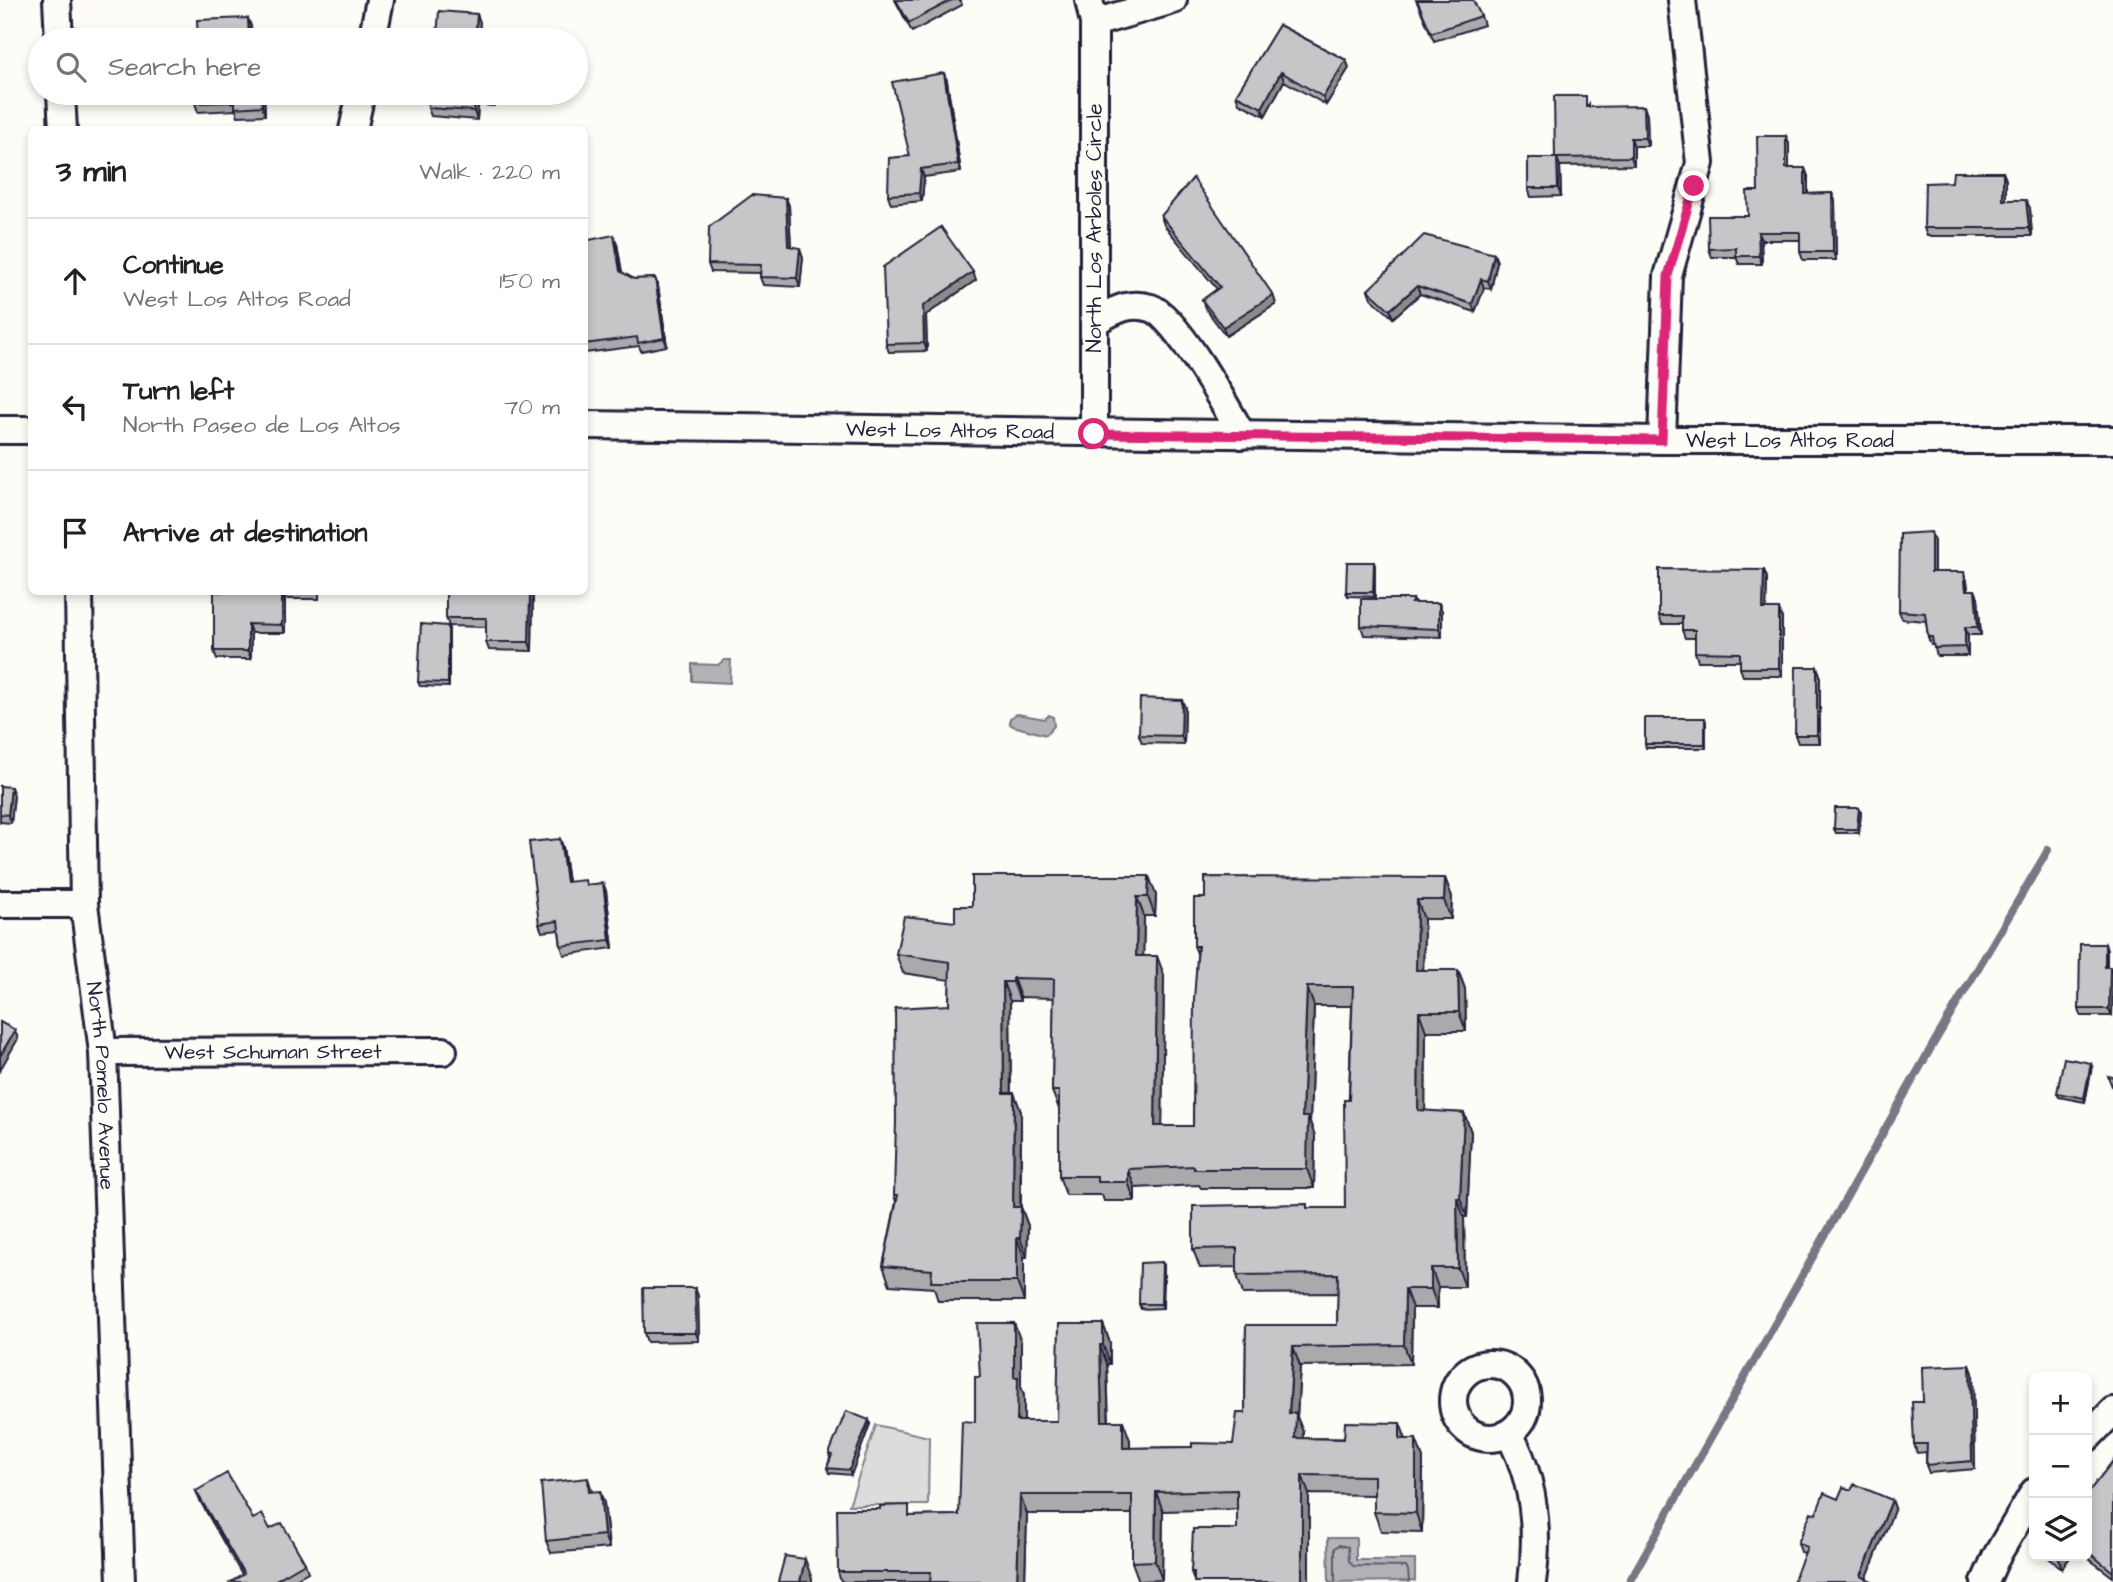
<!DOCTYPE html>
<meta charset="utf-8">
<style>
body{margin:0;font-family:"Architects Daughter",sans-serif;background:#f2f2f2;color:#202124}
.controls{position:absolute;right:21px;bottom:21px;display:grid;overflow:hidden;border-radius:10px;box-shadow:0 4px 10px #0003}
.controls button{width:63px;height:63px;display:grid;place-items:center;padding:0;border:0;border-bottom:2px solid #e0e0e0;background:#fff;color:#202124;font:35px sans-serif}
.stop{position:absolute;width:21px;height:21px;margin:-16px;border:5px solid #db2777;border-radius:50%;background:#fff}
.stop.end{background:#db2777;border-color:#fff;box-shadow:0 2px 7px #0008}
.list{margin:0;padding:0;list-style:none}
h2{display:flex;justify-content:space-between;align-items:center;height:91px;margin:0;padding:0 28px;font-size:30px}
h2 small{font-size:23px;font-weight:400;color:#757577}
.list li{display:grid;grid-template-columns:46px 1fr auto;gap:21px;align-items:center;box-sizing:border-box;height:126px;padding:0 28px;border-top:2px solid #e0e0e0}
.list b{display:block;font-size:26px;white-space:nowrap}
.list p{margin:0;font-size:23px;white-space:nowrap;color:#757577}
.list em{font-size:23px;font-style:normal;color:#757577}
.icon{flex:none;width:38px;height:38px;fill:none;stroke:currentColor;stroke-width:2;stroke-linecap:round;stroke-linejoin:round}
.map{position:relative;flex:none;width:2113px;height:1582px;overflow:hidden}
.search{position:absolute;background:#fff;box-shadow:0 4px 10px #0003;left:28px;top:28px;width:560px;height:77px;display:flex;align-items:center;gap:18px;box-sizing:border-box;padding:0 24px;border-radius:38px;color:#757577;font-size:26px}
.panel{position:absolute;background:#fff;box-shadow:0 4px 10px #0003;left:28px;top:126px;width:560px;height:469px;border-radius:10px}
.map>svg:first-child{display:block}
.green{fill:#dddcdb;stroke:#807f8b;stroke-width:2}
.water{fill:#b2b2b7;stroke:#787885;stroke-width:2}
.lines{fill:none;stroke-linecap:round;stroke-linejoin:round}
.shore{stroke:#5c5c6d;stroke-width:2}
.stream{stroke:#787885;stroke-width:8}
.minor-casing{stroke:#22223b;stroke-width:32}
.minor{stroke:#fdfcf7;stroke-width:26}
.wall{fill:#aaaaac;stroke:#22223b;stroke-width:2}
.shaded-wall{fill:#8b8b8c;stroke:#22223b;stroke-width:2}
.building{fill:#c6c6c8;stroke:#22223b;stroke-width:2}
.route{stroke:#db2777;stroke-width:9}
.labels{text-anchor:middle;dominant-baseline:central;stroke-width:5;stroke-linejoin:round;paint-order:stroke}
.street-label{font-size:21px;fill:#22223b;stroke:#fdfcf7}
</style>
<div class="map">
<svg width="2113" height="1582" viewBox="0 0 2113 1582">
<rect width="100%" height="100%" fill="#fdfcf7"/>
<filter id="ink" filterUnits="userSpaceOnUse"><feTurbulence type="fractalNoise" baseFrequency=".0143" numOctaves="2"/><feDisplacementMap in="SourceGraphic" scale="14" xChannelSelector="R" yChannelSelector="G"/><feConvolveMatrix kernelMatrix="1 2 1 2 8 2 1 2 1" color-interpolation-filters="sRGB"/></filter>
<g filter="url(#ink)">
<path class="green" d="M876,1425L929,1437L928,1505H849Z"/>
<path class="water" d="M724,660H731L730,683L692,681V664L718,665Z
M1017,714L1045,719L1049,715L1053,717L1054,726L1046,735L1013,726L1010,724V718Z
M1328,1538H1356V1560H1415V1581L1329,1582Z"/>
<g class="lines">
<path class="shore" d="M1335,1582V1548L1339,1545L1348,1547L1349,1561L1353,1566L1406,1567L1408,1570L1409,1582"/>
<path class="stream" d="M1629,1582L1932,1046L2048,850"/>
<defs>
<g id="minor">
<path d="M57,0L59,40"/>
<path d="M1089,0L1094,23V434"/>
<path d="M1094,23L1173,0"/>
<path d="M372,40L380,0"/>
<path d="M61,93L63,130"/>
<path d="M353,130L361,93"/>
<path d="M1095,321C1114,311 1128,301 1151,308C1176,316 1228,410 1242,435"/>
<path id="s1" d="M584,425L1662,440H2113"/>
<path d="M0,430H32"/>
<path d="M1662,440L1668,276L1700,163L1682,0"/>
<path id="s2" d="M79,592L84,904L103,1052L121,1582"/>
<path d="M0,904H84"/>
<path id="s3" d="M103,1052L443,1051"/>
<circle cx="1490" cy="1401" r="37"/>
<path d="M1509,1434C1535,1480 1539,1530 1532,1582"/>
<path d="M2087,1438L2113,1411"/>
<path d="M1985,1582L1996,1557L2034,1492"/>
</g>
</defs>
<use href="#minor" class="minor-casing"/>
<use href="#minor" class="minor"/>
</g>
<path class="wall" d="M895,0H960L962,5L912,32Z
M1416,0L1481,16L1484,25L1434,41Z
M1279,25L1346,60L1349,68L1326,105L1284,81L1265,116L1239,103L1236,95Z
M947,81L961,172L924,177L922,201L891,204L888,195L910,156Z
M264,93L265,115L238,116L236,110L198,112L195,103Z
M419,93H495L494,106L478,105L477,120L431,116L428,108L429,96L420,95Z
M1589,104V107L1647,115L1648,146H1634V165L1560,166L1561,196L1531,197L1528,188L1555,158Z
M1786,136L1789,144V168L1808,176V194L1832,193L1835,201L1836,260H1803L1800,252V240H1761L1762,264H1739L1736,257H1712L1709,249L1748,216L1758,191Z
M2003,172L2006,180V200L2030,208L2032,236H1927L1924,228L1952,182Z
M786,198L789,206L791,246L803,257L800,287L763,285L760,277V273L711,272L708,264Z
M1161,216L1273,295L1276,304L1226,336L1205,308L1202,300L1217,289L1164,225Z
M941,227L976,280L926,315L927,351L889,352L886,344Z
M584,241L617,244L622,272L634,279L655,278L658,286L667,346L641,351L639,346L584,353Z
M1494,254L1497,262L1491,289L1484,288L1475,312L1420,294L1393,318L1371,298L1368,290Z
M1934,541V572H1964L1967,581L1968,590H1975L1978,598L1981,635H1968V656H1937L1934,645H1931L1928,637L1926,621L1902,619L1899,611Z
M1375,566V597L1348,596L1346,592Z
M1764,570L1767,578L1766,609L1782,618V676H1743L1740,668V661H1698L1695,652V638H1685L1682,630V624H1662L1659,616Z
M214,592H319V599H285V633H251V659H217L214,651Z
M533,592L532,651L489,650L486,642V627L449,626L446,618Z
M1413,599L1414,603L1442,611V637L1364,635L1361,626Z
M449,630V687L420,686L418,682Z
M1817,667L1820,675V743H1798L1795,735Z
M1182,700L1185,708L1184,744L1142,743L1139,735Z
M1706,722V748H1646L1645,744Z
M0,786L14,795L11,823L0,822Z
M1859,808L1861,813L1859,833H1836L1834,829Z
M560,839L563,847L568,882L587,885L603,883L606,891L613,948L564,955L561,946L559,930L542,932L539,924Z
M1445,878L1452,897L1451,919H1424L1423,970H1458L1465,989L1466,1031H1426L1425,1111L1464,1113L1471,1132L1467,1217H1464L1465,1287H1438V1308H1412L1411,1364L1300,1366L1297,1417L1303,1432L1302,1438L1406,1439L1423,1458L1422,1532L1381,1531L1374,1512V1495L1309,1494V1582L1194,1580L1191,1572L1237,1529V1509L1163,1511L1162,1580L1139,1581L1132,1562V1514H1027L1025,1582H841L838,1572L913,1516L959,1515L975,1422L980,1377L1021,1342V1386L1024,1396V1421H1057L1103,1324L1110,1343V1364H1107L1109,1421L1130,1440V1448L1192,1447L1233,1444L1245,1413L1246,1325H1337L1338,1293L1243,1294L1237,1275V1267L1200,1268L1193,1249L1308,1208H1345L1352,1006H1314L1310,1122L1315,1136L1314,1188H1201L1199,1185L1135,1188V1201H1104L1102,1195H1066L1059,1176V1109L1052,1091L1054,998L1020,997V1001H1010L1011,1093H1014L1021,1112V1207L1028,1226L1027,1257H1024V1301H938L934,1288L890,1285L883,1266L896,1202L894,1195L949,1005L950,980L903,973L896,954L955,922L972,906L1156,895L1155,916H1144L1143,956L1164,975L1162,1126H1193L1197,953L1194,946L1205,898Z
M2105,944L2107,951V967H2110L2113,974L2112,1016H2081L2079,1009Z
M2092,1067L2085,1102L2059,1097L2057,1093Z
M1164,1266L1163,1308L1141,1309L1139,1304Z
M695,1288L698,1296L699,1341L647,1342L644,1333Z
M1970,1365L1973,1373L1975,1469L1929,1473L1926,1465V1452L1917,1453L1914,1444L1923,1402Z
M869,1420L870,1424L851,1475L829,1473L827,1468L830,1458L829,1454Z
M2113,1461V1577L2085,1556H2087V1494Z
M1851,1490L1892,1500L1895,1508L1805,1553L1801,1552L1798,1543L1816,1514Z
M196,1491L253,1519L270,1529L305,1563L308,1572L290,1582H231L242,1575L199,1499Z
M592,1492L604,1503L609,1548L551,1553L546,1541Z
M2046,1556H2071L2062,1568Z"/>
<path class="shaded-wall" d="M477,14L480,22L479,40H475Z
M248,18L251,26L252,40H249Z
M1346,60L1349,68L1326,105L1323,97Z
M1281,72L1284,81L1265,116L1262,108Z
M944,73L947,81L961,172L958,164Z
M261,93H264L265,115L262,106Z
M491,93H495L494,106L491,98Z
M475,96L478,105L477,120L474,111Z
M1644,106L1647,115L1648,146L1645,138Z
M1786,136L1789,144V176L1786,168Z
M1631,138L1634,146V165L1631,157Z
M1557,158L1560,166L1561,196L1558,188Z
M1805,168L1808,176V202L1805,194Z
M921,169L924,177L922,201L919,193Z
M2003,172L2006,180V208L2003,200Z
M1832,193L1835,201L1836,260L1833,252Z
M786,198L789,206L791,254L788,246Z
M2026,200L2030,208L2032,236L2029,228Z
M1758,232L1761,240L1762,264L1759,256Z
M614,235L617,244L623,279L620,271Z
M800,248L803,257L800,287L797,278Z
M1494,254L1497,262L1491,289L1488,281Z
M973,272L976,280L926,315L927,351L924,343L923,306Z
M655,278L658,286L667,346L664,338Z
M1481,279L1484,288L1475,312L1472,304Z
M1417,286L1420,294L1393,318L1390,310Z
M1273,295L1276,304L1226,336L1223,327Z
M1931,532L1934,541V581L1931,572Z
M1374,562L1375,566V597L1373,592Z
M1764,570L1767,578L1766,618L1763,609Z
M1964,572L1967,581L1969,598L1966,590Z
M1975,590L1978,598L1981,635L1978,627Z
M283,592L285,599V633L282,625Z
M530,592H533L532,651L529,642Z
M1439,603L1442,611V637L1439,629Z
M1779,609L1782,618V676L1779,668Z
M248,624L251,633V659L248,651Z
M448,626L449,630V687L448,683Z
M1965,627L1968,635V656L1965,647Z
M1817,667L1820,675V743L1817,735Z
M1182,700L1185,708L1184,744L1181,736Z
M1705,718L1706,722V748L1705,744Z
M11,787L14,795L11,823L8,815Z
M1859,808L1861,813L1859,833L1857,829Z
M560,839L563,847L569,890L566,882Z
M1149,876L1156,895L1155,916L1148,897Z
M1445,878L1452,897L1451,919L1444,900Z
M603,883L606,891L613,948L610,940Z
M1137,897L1144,916L1143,974L1136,956Z
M1417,900L1424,919L1423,989L1416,970Z
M2105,944L2107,951V974L2105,967Z
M1157,956L1164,975L1162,1145L1155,1126Z
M2110,967L2113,974L2112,1016L2109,1009Z
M1458,970L1465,989L1466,1031L1459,1012Z
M1013,978L1020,997V1001L1013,982Z
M1003,982L1010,1001L1011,1112L1004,1093Z
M1307,987L1314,1006L1310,1122L1315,1136L1314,1188L1307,1169L1302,1117Z
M1419,1012L1426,1031L1425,1129L1418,1110Z
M15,1030L18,1039L0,1070V1056Z
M2091,1063L2092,1067L2085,1102L2084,1098Z
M1014,1093L1021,1112L1020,1226L1013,1207Z
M1464,1113L1471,1132L1467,1217L1460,1198Z
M1128,1169L1135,1188V1201L1128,1182Z
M1457,1198L1464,1217L1465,1287L1458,1268Z
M1021,1207L1028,1226L1027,1257L1020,1238Z
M1017,1238L1024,1257V1301L1017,1282Z
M1162,1262L1164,1266L1163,1308L1161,1304Z
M1431,1268L1438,1287V1308L1431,1289Z
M695,1288L698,1296L699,1341L696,1333Z
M1405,1289L1412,1308L1411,1364L1404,1345Z
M1014,1323L1021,1342V1386L1024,1396V1440L1017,1421L1014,1377Z
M1103,1324L1110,1343V1364L1103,1345Z
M1100,1345L1107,1364L1109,1440L1102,1421Z
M1293,1347L1300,1366L1297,1417L1303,1432L1302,1457L1295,1438L1289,1413Z
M1970,1365L1973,1373L1975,1469L1972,1461Z
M869,1420L870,1424L851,1475L849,1470Z
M1123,1421L1130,1440V1467L1123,1448Z
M1400,1423L1407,1442L1400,1439Z
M1416,1439L1423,1458L1422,1532L1416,1513Z
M1302,1475L1309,1494V1582H1302Z
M588,1478L592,1491L594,1504L589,1492Z
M600,1491L604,1503L609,1548L604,1535Z
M1156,1492L1163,1511L1162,1580L1155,1561Z
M1020,1495L1027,1514L1025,1582H1017Z
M1892,1500L1895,1508L1865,1582L1861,1576Z
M2062,1556H2071L2062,1568L2059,1559Z
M805,1559L812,1579V1582H800Z"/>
<path class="building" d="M896,0H952L909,23Z
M1417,0H1473L1481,16L1431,33Z
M439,11L477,14L475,40H433V37H437Z
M248,18L249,40H198L197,20Z
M1279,25L1346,60L1323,97L1281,72L1262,108L1236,95Z
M944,73L958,164L921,169L919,193L888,195L889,158L910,156L892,82Z
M194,93H261L262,106L235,108V102L195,103Z
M429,93H491V98L475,96L474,111L428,108Z
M1554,96H1586V107L1644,106L1645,138H1631V157L1557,158L1558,188H1528V158H1555Z
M1757,136H1786V168H1805V194L1832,193L1833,252H1800V232H1758L1759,256H1736V248L1709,249L1708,216H1748L1747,191H1758Z
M1953,172H2003V200H2026L2029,228H1924L1925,183L1952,182Z
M1193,178L1273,295L1223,327L1202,300L1220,287L1161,216Z
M752,195L786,198L788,246L800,248L797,278L760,277L761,265L708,264L709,227Z
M941,227L973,272L923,306L924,343L886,344L883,267Z
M614,235L620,271L634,279L655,278L664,338L638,343L637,337L584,344V241Z
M1424,235L1494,254L1488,281L1481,279L1472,304L1417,286L1390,310L1368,290Z
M1931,532V572H1964L1966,590H1975L1978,627H1965V647L1934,648L1932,637H1928L1925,613L1899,611L1900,534Z
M1347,562H1374L1373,592H1346Z
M1659,569L1764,570L1763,609H1779V668H1740V653L1695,652V630H1682V616H1659Z
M214,592H282V625L248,624V651H214Z
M446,592H530L529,642H486V618H446Z
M1361,599H1413L1411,603H1439V629L1361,626Z
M421,624L448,626V683L418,682Z
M1796,667H1817V735H1795Z
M1140,698L1182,700L1181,736L1139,735Z
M1645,718H1705V744H1645Z
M0,786L11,787L8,815L0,814Z
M1835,808H1859L1857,829H1834Z
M560,839L566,882L585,880L586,885L603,883L610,940L561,946L558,921L539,924L529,842Z
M972,876H1149L1148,897H1137L1136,956H1157L1155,1126H1193L1194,999L1198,946H1194V898H1205V877L1445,878L1444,900H1417L1416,970H1458L1459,1012H1419L1418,1110L1464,1113L1460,1198H1457L1458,1268H1431V1289H1405L1404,1345L1293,1347L1289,1413H1296L1295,1438L1344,1439L1345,1422L1400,1423V1439H1416V1513L1374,1512V1476L1302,1475V1582H1194V1572H1191L1193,1529H1237V1490L1156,1492L1155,1561L1132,1562V1495H1020L1017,1582H930L931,1572H838L837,1509H880V1506L909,1505V1516L959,1515L962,1421L975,1422V1377H980L977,1323H1014V1377H1018L1017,1421H1057L1059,1324H1103V1345H1100L1102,1421H1123V1448L1192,1447V1443L1233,1444L1237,1413H1245L1246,1325H1337L1338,1274L1237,1275V1248L1193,1249V1206L1307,1204V1208H1345L1344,1100H1349L1353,987H1307L1302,1117H1308L1307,1169H1194V1166L1128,1169V1182H1097V1176H1059V1091H1052L1054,979L1013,978V982H1003L1004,1093H1014L1013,1207H1021L1020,1238H1017V1282H931L932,1270L883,1266L898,1195H894L896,1121L895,1008L949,1005L950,962L896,954L904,916L955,922V906H972Z
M2080,944H2105V967H2110L2109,1009H2079Z
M0,1022L15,1030L0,1056Z
M2064,1058L2091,1063L2084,1098L2057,1093Z
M2108,1076L2113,1077V1089Z
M1162,1262L1161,1304H1139L1140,1263Z
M643,1288H695L696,1333H644Z
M1970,1365L1972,1461L1926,1465L1927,1444H1914L1912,1402H1923L1922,1367Z
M846,1411L869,1420L849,1470L827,1468L832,1455L829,1454Z
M2113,1461V1572L2087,1551V1494Z
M227,1473L253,1519L262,1514L270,1529L282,1523L305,1563L272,1582H231L244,1574L196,1491Z
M588,1478L589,1492L600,1491L604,1535L546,1541L541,1483Z
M1854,1484L1892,1500L1861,1576L1874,1582H1793L1807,1547L1798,1543L1811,1512L1816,1514L1824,1493L1838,1499L1843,1487L1851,1490Z
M785,1556L805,1559L800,1582H778Z"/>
</g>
<g class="lines" filter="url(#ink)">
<path class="route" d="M1094,434L1662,440L1668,276L1694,186"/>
</g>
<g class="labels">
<g class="street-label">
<text transform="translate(1094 228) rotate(-90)">North Los Arboles Circle</text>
<text stroke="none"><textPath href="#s1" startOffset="366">West Los Altos Road</textPath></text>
<text stroke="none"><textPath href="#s1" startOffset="1206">West Los Altos Road</textPath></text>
<text stroke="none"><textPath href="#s3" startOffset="170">West Schuman Street</textPath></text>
<text stroke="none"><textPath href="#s2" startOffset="495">North Pomelo Avenue</textPath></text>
</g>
</g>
</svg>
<div class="controls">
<button>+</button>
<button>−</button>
<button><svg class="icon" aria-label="layers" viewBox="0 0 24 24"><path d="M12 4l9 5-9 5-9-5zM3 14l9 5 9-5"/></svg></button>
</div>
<div class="stop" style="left:1094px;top:434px"></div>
<div class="stop end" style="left:1694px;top:186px"></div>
<div class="search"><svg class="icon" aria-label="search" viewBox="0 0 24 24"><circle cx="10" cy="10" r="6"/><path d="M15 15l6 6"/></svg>Search here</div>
<section class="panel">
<h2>3 min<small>Walk · 220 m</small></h2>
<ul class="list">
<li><svg class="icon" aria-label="ahead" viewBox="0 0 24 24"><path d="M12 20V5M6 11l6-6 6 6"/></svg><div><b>Continue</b><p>West Los Altos Road</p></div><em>150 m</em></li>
<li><svg class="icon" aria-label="left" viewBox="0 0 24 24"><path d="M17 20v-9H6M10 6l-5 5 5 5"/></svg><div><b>Turn left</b><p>North Paseo de Los Altos</p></div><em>70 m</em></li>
<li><svg class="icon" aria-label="arrive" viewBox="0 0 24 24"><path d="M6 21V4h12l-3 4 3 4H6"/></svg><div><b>Arrive at destination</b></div></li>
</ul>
</section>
</div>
